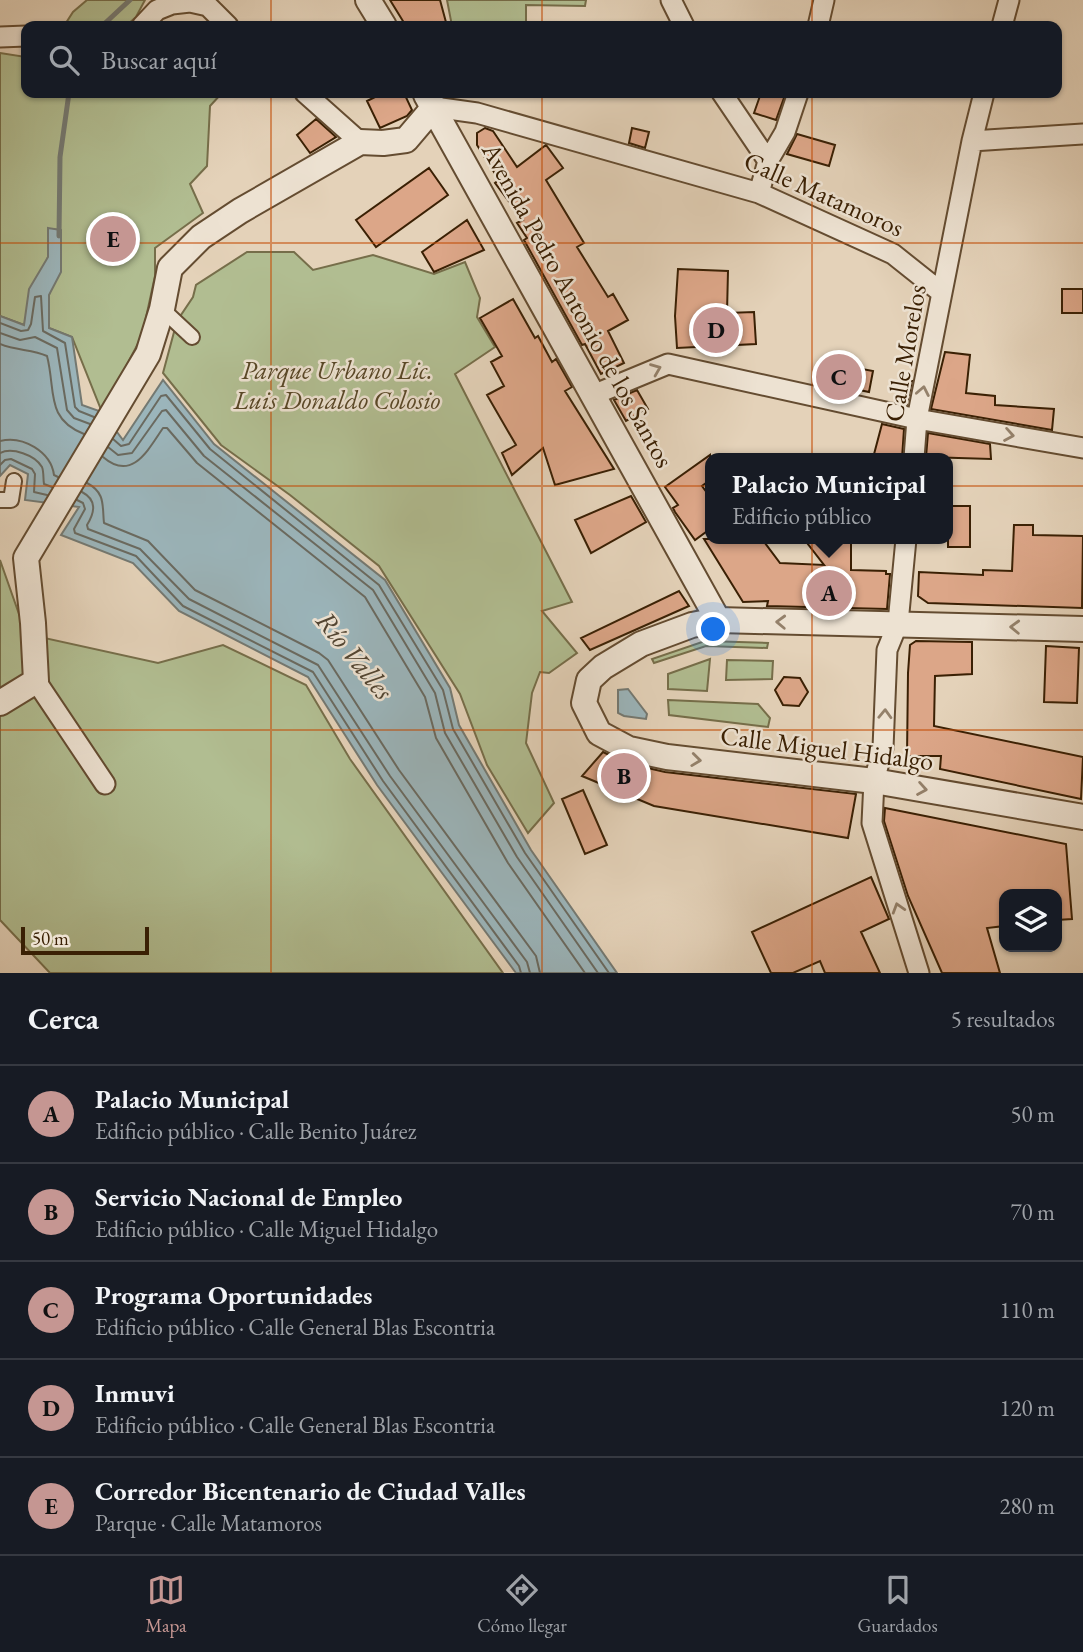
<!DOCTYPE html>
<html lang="es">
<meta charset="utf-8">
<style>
body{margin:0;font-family:"EB Garamond",serif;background:#20242c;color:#f1f3f6}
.controls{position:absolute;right:21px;bottom:21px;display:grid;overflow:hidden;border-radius:14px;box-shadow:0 2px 5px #0004}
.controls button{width:63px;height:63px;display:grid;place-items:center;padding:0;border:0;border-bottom:2px solid #363941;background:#171b24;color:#f1f3f6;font:35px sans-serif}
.scale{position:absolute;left:21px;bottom:18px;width:128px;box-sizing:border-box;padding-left:7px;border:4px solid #3a2004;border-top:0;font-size:19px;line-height:24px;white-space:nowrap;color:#3a2004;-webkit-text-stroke:5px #ede2d2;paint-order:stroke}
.you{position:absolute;left:714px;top:630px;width:24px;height:24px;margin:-18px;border:5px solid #fff;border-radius:50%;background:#1a73e8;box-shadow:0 0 0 10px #1a73e833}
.badge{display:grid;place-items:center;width:46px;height:46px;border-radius:50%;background:#c59692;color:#111;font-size:23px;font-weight:700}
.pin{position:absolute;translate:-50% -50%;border:4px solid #fff;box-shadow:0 2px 7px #0006}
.popup{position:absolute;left:705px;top:453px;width:248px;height:91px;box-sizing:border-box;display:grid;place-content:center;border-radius:14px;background:#171b24;filter:drop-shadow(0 2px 5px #0005);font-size:23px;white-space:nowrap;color:#9ea1a6}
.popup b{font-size:26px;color:#f1f3f6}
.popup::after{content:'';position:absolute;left:50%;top:100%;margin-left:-14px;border:14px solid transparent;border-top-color:#171b24}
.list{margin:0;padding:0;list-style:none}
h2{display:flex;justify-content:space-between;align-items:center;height:91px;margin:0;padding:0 28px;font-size:30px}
h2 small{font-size:23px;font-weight:400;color:#9ea1a6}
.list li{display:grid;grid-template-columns:46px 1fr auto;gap:21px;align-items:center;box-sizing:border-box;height:98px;padding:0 28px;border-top:2px solid #363941}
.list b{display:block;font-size:26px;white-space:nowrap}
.list p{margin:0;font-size:23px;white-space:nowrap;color:#9ea1a6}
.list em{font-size:23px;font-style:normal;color:#9ea1a6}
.icon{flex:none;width:38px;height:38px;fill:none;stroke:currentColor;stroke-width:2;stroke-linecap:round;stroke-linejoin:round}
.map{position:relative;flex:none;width:1083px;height:973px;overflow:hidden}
.search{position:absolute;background:#171b24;box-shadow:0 2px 5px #0004;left:21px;right:21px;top:21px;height:77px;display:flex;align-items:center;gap:18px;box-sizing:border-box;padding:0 24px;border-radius:14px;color:#9ea1a6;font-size:26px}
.sheet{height:581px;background:#171b24}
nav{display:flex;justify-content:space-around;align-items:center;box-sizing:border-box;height:98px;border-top:2px solid #363941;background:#171b24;font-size:19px;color:#9ea1a6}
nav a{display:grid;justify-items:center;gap:4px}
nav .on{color:#c59692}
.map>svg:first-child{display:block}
.green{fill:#b1bd91;stroke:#766e4a;stroke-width:2}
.water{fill:#9bb5bb;stroke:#747972;stroke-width:2}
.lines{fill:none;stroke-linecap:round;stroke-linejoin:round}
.shore{stroke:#6a6a60;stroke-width:2}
.stream{stroke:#747972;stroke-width:5}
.building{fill:#dca688;stroke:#3a2004;stroke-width:2}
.pedestrian-casing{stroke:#644c31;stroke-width:18}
.minor-casing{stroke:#644c31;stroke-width:23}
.tertiary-casing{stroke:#644c31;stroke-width:28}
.pedestrian{stroke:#ede2d2;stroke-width:14}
.minor{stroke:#ede2d2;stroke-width:19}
.tertiary{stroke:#ede2d2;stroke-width:24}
.oneway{stroke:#94816b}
.grid{fill:none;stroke:#c54e0a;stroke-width:2;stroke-opacity:0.55}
.labels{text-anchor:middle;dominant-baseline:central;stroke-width:5;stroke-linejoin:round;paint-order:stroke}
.street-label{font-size:26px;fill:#3a2004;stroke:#ede2d2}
.park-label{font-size:26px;font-style:italic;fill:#584727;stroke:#ede2d2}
.water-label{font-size:28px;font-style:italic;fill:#524532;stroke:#ede2d2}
</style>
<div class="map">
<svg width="1083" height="973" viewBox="0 0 1083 973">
<rect width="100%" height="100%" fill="#e4d2b9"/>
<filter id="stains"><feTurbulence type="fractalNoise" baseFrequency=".00286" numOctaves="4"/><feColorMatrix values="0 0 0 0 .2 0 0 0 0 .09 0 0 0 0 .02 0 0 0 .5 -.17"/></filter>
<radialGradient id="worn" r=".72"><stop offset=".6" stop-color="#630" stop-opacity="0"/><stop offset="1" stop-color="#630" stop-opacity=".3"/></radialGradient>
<path class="green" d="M87,0H145L136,17L126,26H64L73,12Z
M447,0H586L585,6L526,5V26H452Z
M0,53L26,57V93H222L210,106L207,166L190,184L203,213L155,248V276L142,336L102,412L72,337L49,328V295L60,230L48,229V257L24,325L0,316Z
M247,252H294L313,270L373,255L434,274L465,262L480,298L477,317L495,347L455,374L572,602L542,611L577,653L549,673L540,672L532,693L526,743L554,803L528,833L487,765L460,694L379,566L290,495L221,445L163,373L177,321L193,297L196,285Z
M0,560L26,634L158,663L223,645L306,685L350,759L503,973H50L0,920Z
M705,641L768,643L767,648L706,646L654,663L652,659Z
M710,659L707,691L668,689V674Z
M727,660L773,661L772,679L726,680Z
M668,700L758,704L770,718L768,727L669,715Z"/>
<path class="water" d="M48,228L61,230V272L49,295V328L72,337L82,405L102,412L123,440L163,380L214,444L385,580L450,688L459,725L531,850L617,973H516L377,785L308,677L179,611L133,563L61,535L79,507L25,500L28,474L10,465L0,476V316L24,325L29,289L48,257Z
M628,689L647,714L646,719L624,716L618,713V690Z"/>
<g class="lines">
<path class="shore" d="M0,323L21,331L28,330L31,324L35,297L41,296L43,331L65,343L75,407L79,411L94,417
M0,333L20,340L35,337L57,348L67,410L74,418L90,424
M0,344C17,351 32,349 47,356C56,390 45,419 84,434
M113,439L121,446L129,444L161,396L166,395L210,449L379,585L443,690L453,729L525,853L609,973
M0,441C23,435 51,452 54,475L58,477
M108,447L118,455L132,453L162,411L166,410L204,456L373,590L435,693L445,733L517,857L598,973
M0,453C12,447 35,455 42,467C44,472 43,479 44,484L52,487
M103,457C132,482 148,450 163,428H167L197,463L365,597L425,697L436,738L508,863L585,973
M0,465L5,460L11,459L32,469L35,474L34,492L47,495
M87,483C106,493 102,506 104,523L148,541L195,590L319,653L328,660L399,770L536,956L540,973
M82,492C97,500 95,512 87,525L88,529L140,549L189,599L318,665L390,776L527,962L530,973
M77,500L83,503L85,509L74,529L75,533L136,556L183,606L313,672L383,781L519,966L521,973"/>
<path class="stream" d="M102,26L130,0
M59,236L60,157L69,93"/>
</g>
<path class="building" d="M390,0H440L447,26H406Z
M383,93H404L412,110L407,116L380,128L367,101Z
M761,93L785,95L776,120L754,113Z
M316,119L336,137L310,153L297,135Z
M485,128L493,131L517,167L546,145L563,168L546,180L584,243L577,247L608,297L613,294L628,320L608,331L624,363L601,374L585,344L582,345L524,240L527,238L517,223L523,220L495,183L499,180L477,145V133Z
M632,128L649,132L645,148L629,143Z
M797,134L835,145L829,166L787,154Z
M429,168L448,195L376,247L356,220Z
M467,220L484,250L434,272L422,252Z
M678,269L728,271L727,313L754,312L756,344L677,348L675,316Z
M1062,289H1083V313H1062Z
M513,299L535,338L538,336L552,362L556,359L572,387L565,391L614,469L555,485L543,448L512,475L502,453L516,445L487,395L504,386L491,362L502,356L480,318Z
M945,352L970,355L966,393L995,396V405L1054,409L1052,430L931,409Z
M824,362L873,371L869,392L821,382Z
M903,381H912L907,404L900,403Z
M637,390L648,409L626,421L614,400Z
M882,424L904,429L902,458H873Z
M928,433L990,444L991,459L926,457Z
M710,455V480L702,486L710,497V529L695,540L675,512L673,508L678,505L665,487Z
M631,496L646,522L591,553L575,520Z
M948,506H970V547H948Z
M1014,525H1033V535L1083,536L1082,608L928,603L918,596L919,572L983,575V570L1012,571Z
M704,539H762L780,563L824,565L804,539H851V570L886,571V574H890L887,609L767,606L768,601L743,602Z
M679,591L689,606L590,650L581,638Z
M916,641L972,642V674L935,676L934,726L1083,757L1081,799L940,769L941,756H907L908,673L910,645Z
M1046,646L1079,648L1077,703L1044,702Z
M784,677L800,678L808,692L799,706L783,705L775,690Z
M603,752L626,763L665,772L856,794L848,838L654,806L582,776Z
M583,790L607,845L585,854L562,799Z
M885,808L1066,844L1072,919L1057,920V894H1004V926L987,928L1000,973H942L908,896L884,821Z
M871,877L889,919L861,932L880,973H825L820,961L793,973H771L752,932Z"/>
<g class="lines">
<defs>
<path id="pedestrian" d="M162,309L192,337
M0,500H11L14,481"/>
<path id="minor" d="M671,0L684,26
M142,26L157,10L172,4L190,2L208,6L228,26
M818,26L824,0
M1002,26L1009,0
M0,37L26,36
M305,93L360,142
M722,93L768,161
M434,107L477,113L759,193L893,254L942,293
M972,141L1083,134
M759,193L768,161L785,132L798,93
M593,395L668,364L917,419L1083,448
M914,458L917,419L972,141L984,93
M906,539L898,623L887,650L883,748L874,781L872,823L919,973
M36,681L105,784"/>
<path id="tertiary" d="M368,0L384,26
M426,95L718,620
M1083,629L718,620L692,625L641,644L603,667L589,680L584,703L599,733L629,749L667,757L874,781L1083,817
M0,703L36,681L33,623L26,558L148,354L162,309L170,268L201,237L240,211L360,142L383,143L406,140L434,107"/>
</defs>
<use href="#pedestrian" class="pedestrian-casing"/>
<use href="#minor" class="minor-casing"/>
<use href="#tertiary" class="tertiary-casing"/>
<use href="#pedestrian" class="pedestrian"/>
<use href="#minor" class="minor"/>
<use href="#tertiary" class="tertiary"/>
</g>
<defs><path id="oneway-chevron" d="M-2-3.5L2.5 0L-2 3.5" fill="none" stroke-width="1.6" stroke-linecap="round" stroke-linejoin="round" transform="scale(1.75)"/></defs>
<g class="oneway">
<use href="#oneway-chevron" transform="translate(656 369) rotate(-22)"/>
<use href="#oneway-chevron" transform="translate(923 391) rotate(-79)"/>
<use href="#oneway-chevron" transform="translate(1009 435) rotate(10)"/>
<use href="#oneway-chevron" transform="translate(781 622) rotate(-178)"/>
<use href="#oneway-chevron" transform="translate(1015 627) rotate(-178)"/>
<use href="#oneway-chevron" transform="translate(885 714) rotate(-88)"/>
<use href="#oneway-chevron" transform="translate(696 760) rotate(7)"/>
<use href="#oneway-chevron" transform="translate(922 789) rotate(10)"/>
<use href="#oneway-chevron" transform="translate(898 908) rotate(-107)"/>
</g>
<path class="grid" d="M271,0V26M542,0V26M812,0V26M271,93V973M542,93V973M812,93V973M0,243H1083M0,486H1083M0,730H1083"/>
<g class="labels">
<g class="street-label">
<text transform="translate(824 194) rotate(24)">Calle Matamoros</text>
<text transform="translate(578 305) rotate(61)">Avenida Pedro Antonio de los Santos</text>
<text transform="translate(905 353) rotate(-80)">Calle Morelos</text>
<text transform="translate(827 748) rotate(7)">Calle Miguel Hidalgo</text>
</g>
<g class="park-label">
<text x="337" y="370">Parque Urbano Lic.<tspan x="337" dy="30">Luis Donaldo Colosio</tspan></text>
</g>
<g class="water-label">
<text transform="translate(355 655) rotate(51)">Río Valles</text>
</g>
</g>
<rect width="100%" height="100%" filter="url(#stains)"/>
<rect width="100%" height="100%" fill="url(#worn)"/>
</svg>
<div class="controls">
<button><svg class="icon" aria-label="layers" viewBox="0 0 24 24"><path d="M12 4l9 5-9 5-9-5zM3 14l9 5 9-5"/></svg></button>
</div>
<div class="scale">50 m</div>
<div class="you"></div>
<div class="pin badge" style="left:829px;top:593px">A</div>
<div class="popup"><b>Palacio Municipal</b>Edificio público</div>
<div class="pin badge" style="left:624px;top:776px">B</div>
<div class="pin badge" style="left:839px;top:377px">C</div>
<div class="pin badge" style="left:716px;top:330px">D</div>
<div class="pin badge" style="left:113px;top:239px">E</div>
<div class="search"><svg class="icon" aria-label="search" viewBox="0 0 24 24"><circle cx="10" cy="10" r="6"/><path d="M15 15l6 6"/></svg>Buscar aquí</div>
</div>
<section class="sheet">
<h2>Cerca<small>5 resultados</small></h2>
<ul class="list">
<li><span class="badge">A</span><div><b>Palacio Municipal</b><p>Edificio público · Calle Benito Juárez</p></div><em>50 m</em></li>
<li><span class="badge">B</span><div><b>Servicio Nacional de Empleo</b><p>Edificio público · Calle Miguel Hidalgo</p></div><em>70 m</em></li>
<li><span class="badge">C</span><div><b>Programa Oportunidades</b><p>Edificio público · Calle General Blas Escontria</p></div><em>110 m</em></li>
<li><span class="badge">D</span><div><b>Inmuvi</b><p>Edificio público · Calle General Blas Escontria</p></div><em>120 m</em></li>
<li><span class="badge">E</span><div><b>Corredor Bicentenario de Ciudad Valles</b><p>Parque · Calle Matamoros</p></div><em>280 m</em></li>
</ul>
</section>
<nav>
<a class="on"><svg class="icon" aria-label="map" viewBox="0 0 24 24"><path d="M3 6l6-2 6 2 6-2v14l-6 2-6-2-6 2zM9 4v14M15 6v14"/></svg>Mapa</a>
<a><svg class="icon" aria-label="directions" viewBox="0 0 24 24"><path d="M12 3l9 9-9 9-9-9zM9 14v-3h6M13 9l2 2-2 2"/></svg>Cómo llegar</a>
<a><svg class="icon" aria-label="saved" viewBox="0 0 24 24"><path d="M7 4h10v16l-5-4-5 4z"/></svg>Guardados</a>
</nav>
